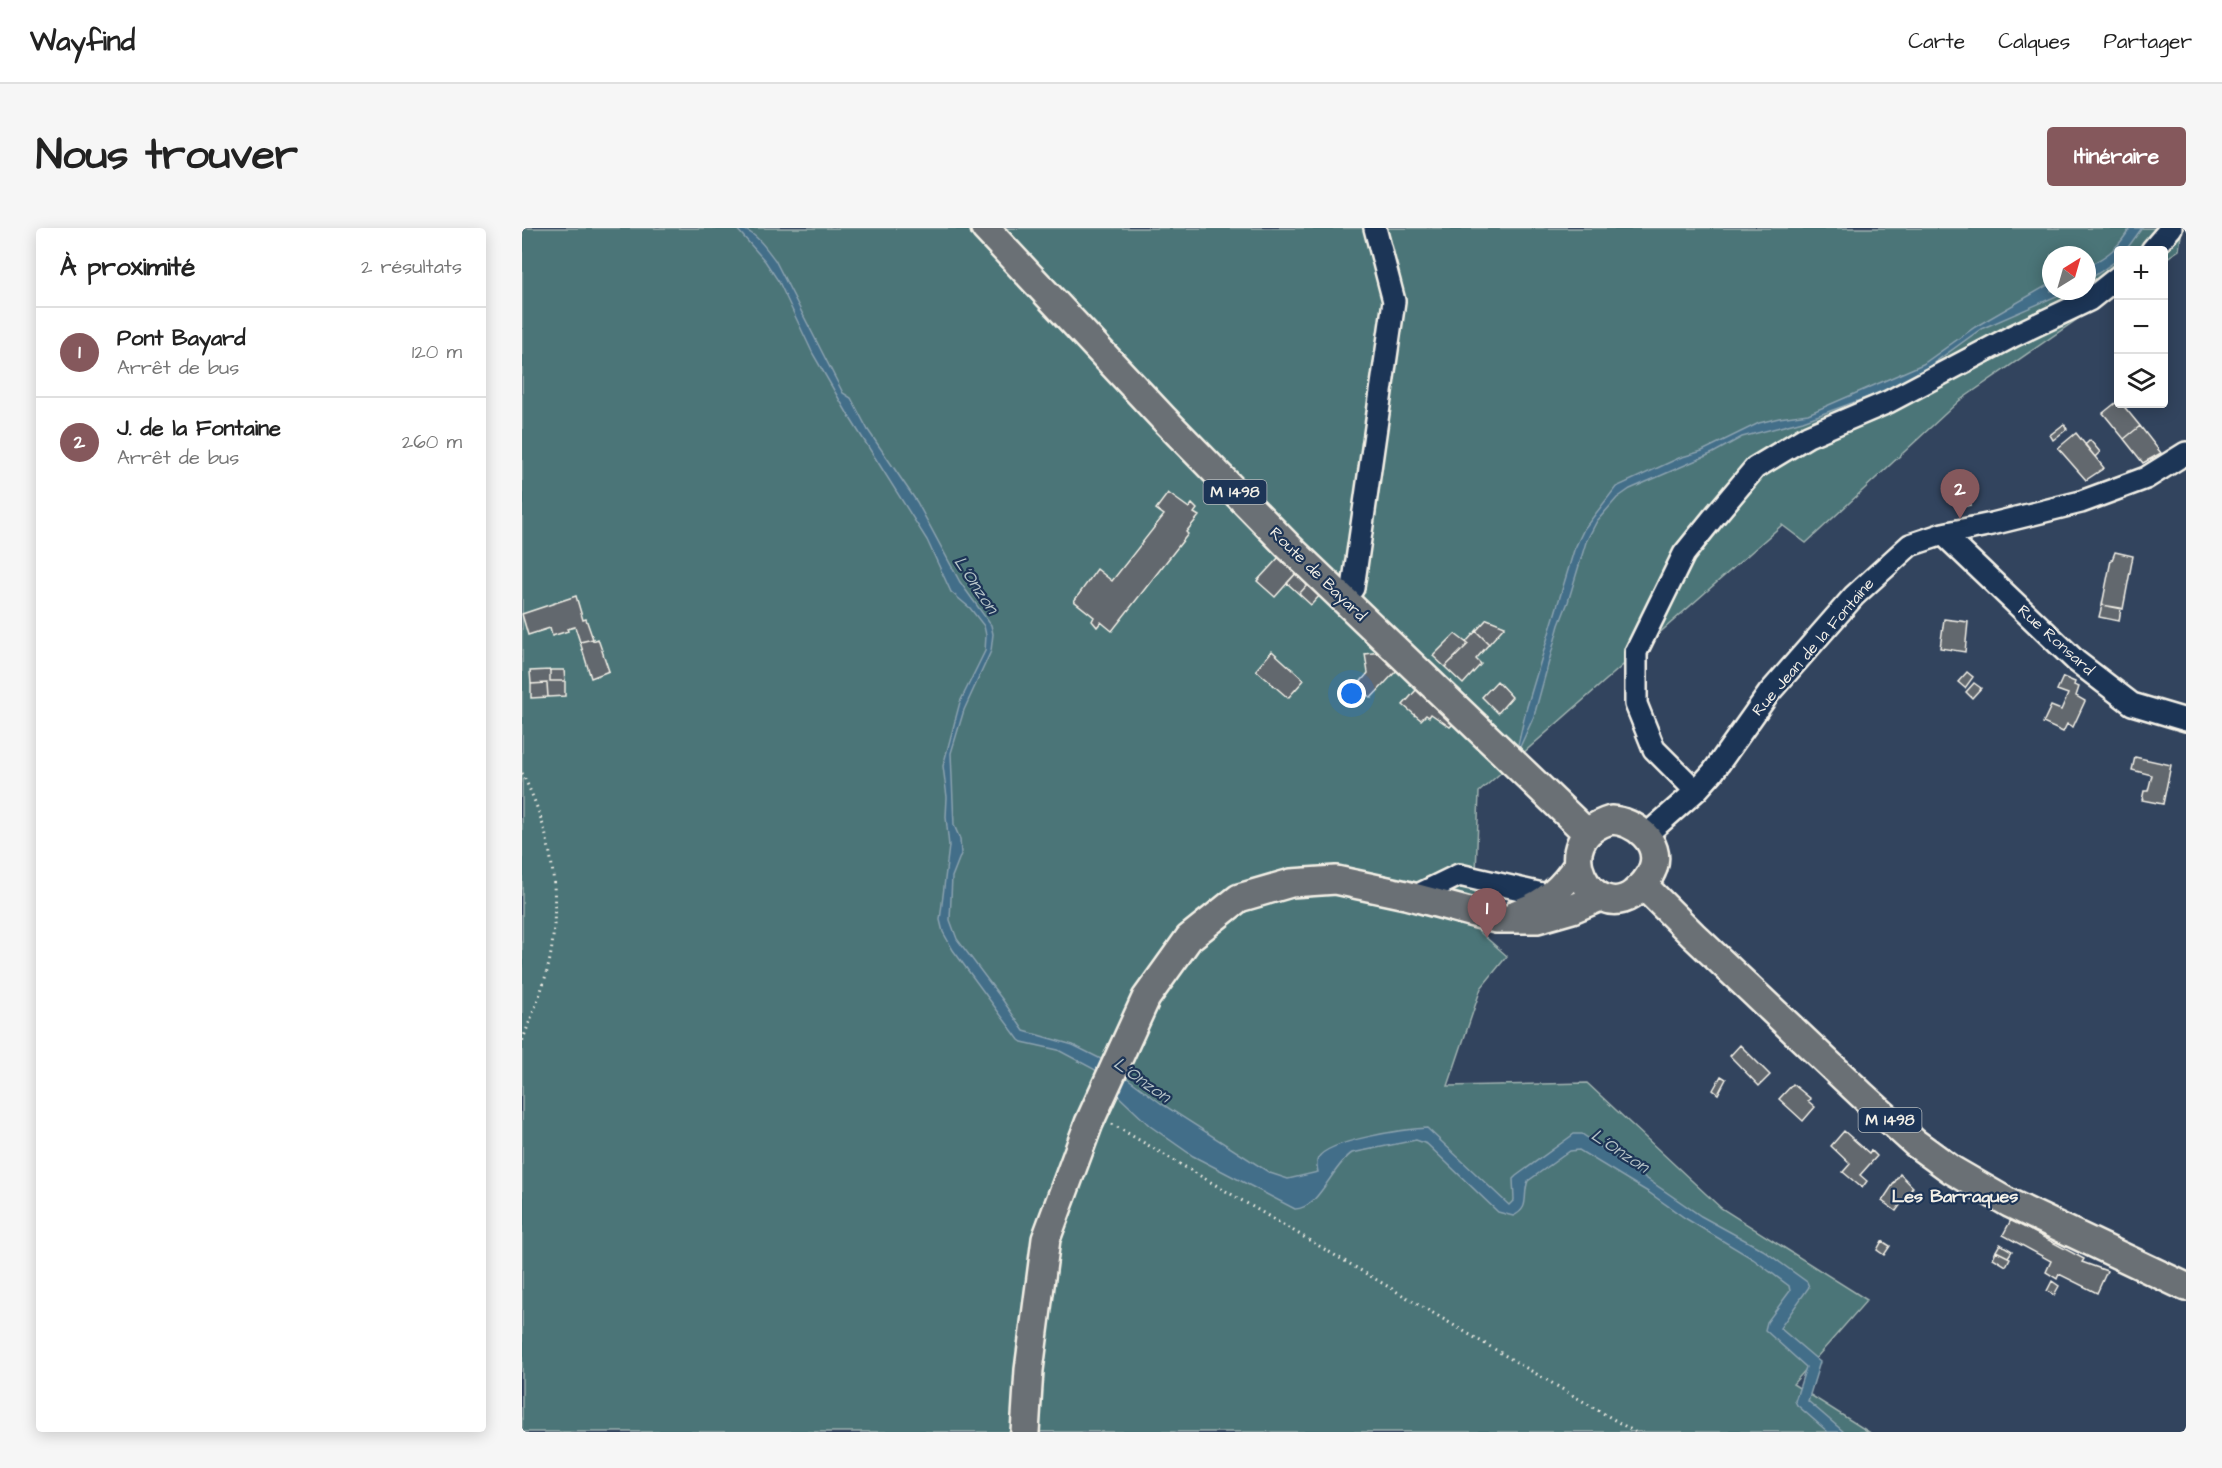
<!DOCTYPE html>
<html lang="fr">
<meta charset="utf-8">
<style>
body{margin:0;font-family:"Architects Daughter",sans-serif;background:#f6f6f6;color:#222}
.controls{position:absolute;right:18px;top:18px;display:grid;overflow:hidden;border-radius:6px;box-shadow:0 3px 15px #0003}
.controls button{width:54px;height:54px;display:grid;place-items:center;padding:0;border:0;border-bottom:2px solid #e0e0e0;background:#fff;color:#222;font:30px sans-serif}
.compass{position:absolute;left:1520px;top:18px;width:54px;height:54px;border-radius:50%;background:#fff;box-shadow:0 3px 15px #0003;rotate:37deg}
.you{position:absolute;left:830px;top:466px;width:21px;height:21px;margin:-15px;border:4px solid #fff;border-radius:50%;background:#1a73e8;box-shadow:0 0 0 9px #1a73e833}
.badge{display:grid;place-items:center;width:39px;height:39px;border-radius:50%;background:#85585c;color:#fff;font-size:20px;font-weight:700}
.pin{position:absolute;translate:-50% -50px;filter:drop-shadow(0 2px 3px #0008)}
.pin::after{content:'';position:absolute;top:32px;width:21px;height:18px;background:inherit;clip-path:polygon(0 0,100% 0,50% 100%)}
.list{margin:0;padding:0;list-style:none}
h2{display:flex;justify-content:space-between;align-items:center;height:78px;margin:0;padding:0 24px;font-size:26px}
h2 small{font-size:20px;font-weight:400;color:#767676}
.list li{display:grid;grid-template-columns:39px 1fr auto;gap:18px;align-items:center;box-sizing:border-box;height:90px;padding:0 24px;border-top:2px solid #e0e0e0}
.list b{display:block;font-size:22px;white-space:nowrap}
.list p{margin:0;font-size:20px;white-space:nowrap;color:#767676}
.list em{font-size:20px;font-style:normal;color:#767676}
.icon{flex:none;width:33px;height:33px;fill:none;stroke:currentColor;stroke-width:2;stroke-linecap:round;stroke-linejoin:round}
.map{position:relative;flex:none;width:1664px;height:1204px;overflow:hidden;border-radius:6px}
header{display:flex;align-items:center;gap:36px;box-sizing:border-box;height:84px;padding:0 30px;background:#fff;border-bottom:2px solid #e0e0e0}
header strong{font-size:28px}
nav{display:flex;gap:33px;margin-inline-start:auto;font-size:21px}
.intro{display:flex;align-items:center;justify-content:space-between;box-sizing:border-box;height:144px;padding:0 36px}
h1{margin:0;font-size:42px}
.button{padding:15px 27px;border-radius:6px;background:#85585c;color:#fff;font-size:21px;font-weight:700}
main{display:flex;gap:36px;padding:0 36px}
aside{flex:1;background:#fff;border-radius:6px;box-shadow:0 3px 15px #0003}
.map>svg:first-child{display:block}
.green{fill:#4b7478;stroke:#a0b2b0;stroke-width:1.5;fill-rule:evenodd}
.water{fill:#436e89;stroke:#8aa2af;stroke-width:1.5}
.building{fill:#62686e;stroke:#f4f1e8;stroke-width:1.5}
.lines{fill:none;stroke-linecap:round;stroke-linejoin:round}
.minor-casing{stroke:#f4f1e8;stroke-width:26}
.major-casing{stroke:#f4f1e8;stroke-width:32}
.path{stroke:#f4f1e8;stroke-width:3;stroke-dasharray:1.5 4.5;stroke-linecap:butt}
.minor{stroke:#1d3557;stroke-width:21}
.major{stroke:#6a7074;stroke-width:27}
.labels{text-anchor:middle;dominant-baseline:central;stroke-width:4.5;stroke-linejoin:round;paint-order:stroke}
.shield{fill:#1d3557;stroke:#b4b9bc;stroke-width:1.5}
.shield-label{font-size:15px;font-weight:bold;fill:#f4f1e8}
.street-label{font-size:16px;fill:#f4f1e8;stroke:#1d3557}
.water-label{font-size:18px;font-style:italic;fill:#b6c3c7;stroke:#1d3557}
.neighbourhood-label{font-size:18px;font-weight:bold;fill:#f4f1e8;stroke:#1d3557}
</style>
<header>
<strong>Wayfind</strong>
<nav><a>Carte</a><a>Calques</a><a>Partager</a></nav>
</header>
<div class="intro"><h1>Nous trouver</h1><a class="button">Itinéraire</a></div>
<main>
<aside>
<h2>À proximité<small>2 résultats</small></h2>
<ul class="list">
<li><span class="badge">1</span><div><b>Pont Bayard</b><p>Arrêt de bus</p></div><em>120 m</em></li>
<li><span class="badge">2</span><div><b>J. de la Fontaine</b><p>Arrêt de bus</p></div><em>260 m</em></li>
</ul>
</aside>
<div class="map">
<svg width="1664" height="1204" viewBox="0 0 1664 1204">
<rect width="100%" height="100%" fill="#32445e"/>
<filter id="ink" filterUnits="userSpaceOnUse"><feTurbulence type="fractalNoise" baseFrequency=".0167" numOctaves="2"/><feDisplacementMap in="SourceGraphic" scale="12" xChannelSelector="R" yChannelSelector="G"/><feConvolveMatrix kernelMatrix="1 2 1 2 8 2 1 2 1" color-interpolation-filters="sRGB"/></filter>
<g filter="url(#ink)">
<path class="green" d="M0,0H1660L1657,22L1642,32V22H1596V63L1437,173L1284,315L1260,297L957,564L952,699L985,728L959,760L926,858L1065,855L1199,980L1345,1072L1271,1156L1347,1204H0ZM1529,27H1565V63H1529Z"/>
<path class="water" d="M214,0C231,0 243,19 253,32L321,165L329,170L346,202L395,274L438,354L469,397L471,406L469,423L442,482L429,525L432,597L438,611L439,626L430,649L428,692L435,711L480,771L502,803L551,817L583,833L579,845L536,822L500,814L497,812L431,722L421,704L418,692L427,618L424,589L425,569L421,538L438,474L463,423L464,407L462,398L448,380L429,364L405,312L328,190L291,126L257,54L243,33Z
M1608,0H1620L1604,22H1596L1595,32L1565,53V38C1585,29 1597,19 1608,0Z
M1529,55V63H1546L1459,101L1402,142L1360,164L1281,193L1220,209L1191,225L1108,261L1095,270L1075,293L1064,314L1046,374L1037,397L1012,488L998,519L996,517L1004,482L1052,322L1062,301L1094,259L1157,230L1180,223L1237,195L1257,190L1286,186L1401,136L1453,99Z
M597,844L640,876L748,945L766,951L796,944C795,940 794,934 796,930C806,912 884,901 905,900L987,977L992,972L991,951L994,948L1052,906H1060L1179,988L1241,1022L1285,1054L1287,1059L1258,1100L1298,1134L1286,1173L1322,1204H1306L1275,1177L1273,1173L1284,1139L1243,1102L1245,1094L1268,1063L1267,1058L1231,1031L1163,990L1126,964L1057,922L1048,923L1006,953C1000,968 1009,980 991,988L976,984L905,916L894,912L830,925C810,938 797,981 773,981L671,928L628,898L590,862Z"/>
<path class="building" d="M1596,173V176H1600L1618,198L1602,211L1581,185Z
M1542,196L1545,201L1531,212L1528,207Z
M1618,198L1639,225L1621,235L1602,211Z
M1554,205L1582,240L1564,252L1536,220Z
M1568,212L1578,224L1573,229L1563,217Z
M646,265L667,280L670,276L675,281L672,285L677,288L664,304L666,306L590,403L579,394L575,399L570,393L572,389L552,373L575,341L590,353L642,287L634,281Z
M1447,267L1449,277L1440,279L1439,268Z
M1593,324L1611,328L1601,381L1580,377L1589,332H1590Z
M758,328L776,343L753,369L735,353Z
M776,343L788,354L777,366L765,355Z
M788,354L799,366L789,377L777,366Z
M54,368L61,392L64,391L71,411L58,414L53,399L45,401L46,403L30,408L28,400L6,407L0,386Z
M1580,377L1599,380L1597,393L1577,389Z
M965,391L983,398L967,416L954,403Z
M1422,391L1446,394L1443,424L1418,420Z
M954,403L967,416L954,431L959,436L941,456L923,439L946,416L944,414Z
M933,406L946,416L923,439L911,428Z
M71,411V413L76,411L87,443L69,450L58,414Z
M750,423L782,452L766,470L734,442Z
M859,424L876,441L849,470L835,458L846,445L843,426Z
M28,442H42L43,453H28Z
M28,442V453H43V468L26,469L25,455L9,456L8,443Z
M1445,444L1451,449L1443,460L1436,454Z
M1541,449L1553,454L1552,457L1557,459L1554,468L1563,473L1551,499L1545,496L1541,504L1521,495L1529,478L1539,482L1546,466L1535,462Z
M975,453L990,469L976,485L960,469Z
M25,455L26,469L9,470V456Z
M1452,455L1459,460L1450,470L1444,464Z
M905,459L937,490L928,499L909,486L907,489L904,487L899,492L881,477L895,461Z
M1613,529L1649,537L1641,576L1620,572L1622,563H1626L1630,547L1610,542Z
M1218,817L1248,847L1237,858L1208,828Z
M1199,848L1204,851L1196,866L1191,862Z
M1271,856L1289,871L1286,873L1293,879L1281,893L1257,871Z
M1322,903L1347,925L1349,922L1355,928L1338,947L1345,953L1340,960L1321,944L1328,936L1309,918Z
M1378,946L1391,959L1374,983L1360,973Z
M1489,992L1562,1031L1560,1034L1585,1043L1575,1065L1537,1046L1535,1051L1524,1044L1529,1033L1481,1007Z
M1360,1013L1368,1018L1362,1027L1355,1022Z
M1478,1016L1490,1023L1486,1029L1474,1023Z
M1474,1023L1488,1030L1484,1038L1471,1030Z
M1530,1053L1537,1058L1532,1067L1525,1063Z"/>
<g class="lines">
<defs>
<path id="minor" d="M1630,22L1649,0
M1421,306L1554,433L1610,476L1664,492
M822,372L831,360L872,73L853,0
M1174,563L1132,521L1114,476V424L1162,326L1191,290L1233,240L1286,208L1366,174L1491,108L1567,72L1596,49
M1123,608L1174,563L1191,544L1247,465L1332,368L1388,317L1421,306L1470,296L1559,274L1624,250L1664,225
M892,669L937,647L1029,668"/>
<path id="major" d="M463,0L641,190L766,318L1065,605
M1089,592C1112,593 1140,614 1131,640C1127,651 1121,657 1112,665C1072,698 1021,612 1089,592Z
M1121,657L1171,707L1341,868L1393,915L1430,942L1487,975L1664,1059
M996,685C1023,676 1041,660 1056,636
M503,1204L507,1142L524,1011L567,895L624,770L667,710L717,670L769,655L814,652L884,667L974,691H1015L1050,681L1078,669"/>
</defs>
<use href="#minor" class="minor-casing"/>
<use href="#major" class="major-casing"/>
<path class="path" d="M0,545C28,601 38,655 30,718C26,751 11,783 0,814
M590,896L1113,1204"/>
<use href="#minor" class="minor"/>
<use href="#major" class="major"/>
</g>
</g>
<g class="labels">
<g class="shield">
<rect x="681.5" y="252" width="63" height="24" rx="4.5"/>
<rect x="1336.5" y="880" width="63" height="24" rx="4.5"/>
</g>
<g class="shield-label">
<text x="713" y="264">M 1498</text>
<text x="1368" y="892">M 1498</text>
</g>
<g class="street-label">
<text transform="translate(796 346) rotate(44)">Route de Bayard</text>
<text transform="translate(1534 412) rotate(42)">Rue Ronsard</text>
<text transform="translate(1291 419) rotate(-49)">Rue Jean de la Fontaine</text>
</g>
<g class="water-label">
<text transform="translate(454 357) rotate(56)">L'Onzon</text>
<text transform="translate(620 852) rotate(35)">L'Onzon</text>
<text transform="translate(1098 923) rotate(33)">L'Onzon</text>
</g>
<g class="neighbourhood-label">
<text x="1433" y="968">Les Barraques</text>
</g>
</g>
</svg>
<div class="controls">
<button>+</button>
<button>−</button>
<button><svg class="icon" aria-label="layers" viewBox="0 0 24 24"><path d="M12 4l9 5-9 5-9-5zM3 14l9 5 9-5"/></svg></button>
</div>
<svg class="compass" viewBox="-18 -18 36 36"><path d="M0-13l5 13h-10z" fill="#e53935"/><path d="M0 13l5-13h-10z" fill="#767676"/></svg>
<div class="you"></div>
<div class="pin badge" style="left:965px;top:710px">1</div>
<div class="pin badge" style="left:1438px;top:291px">2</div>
</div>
</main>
